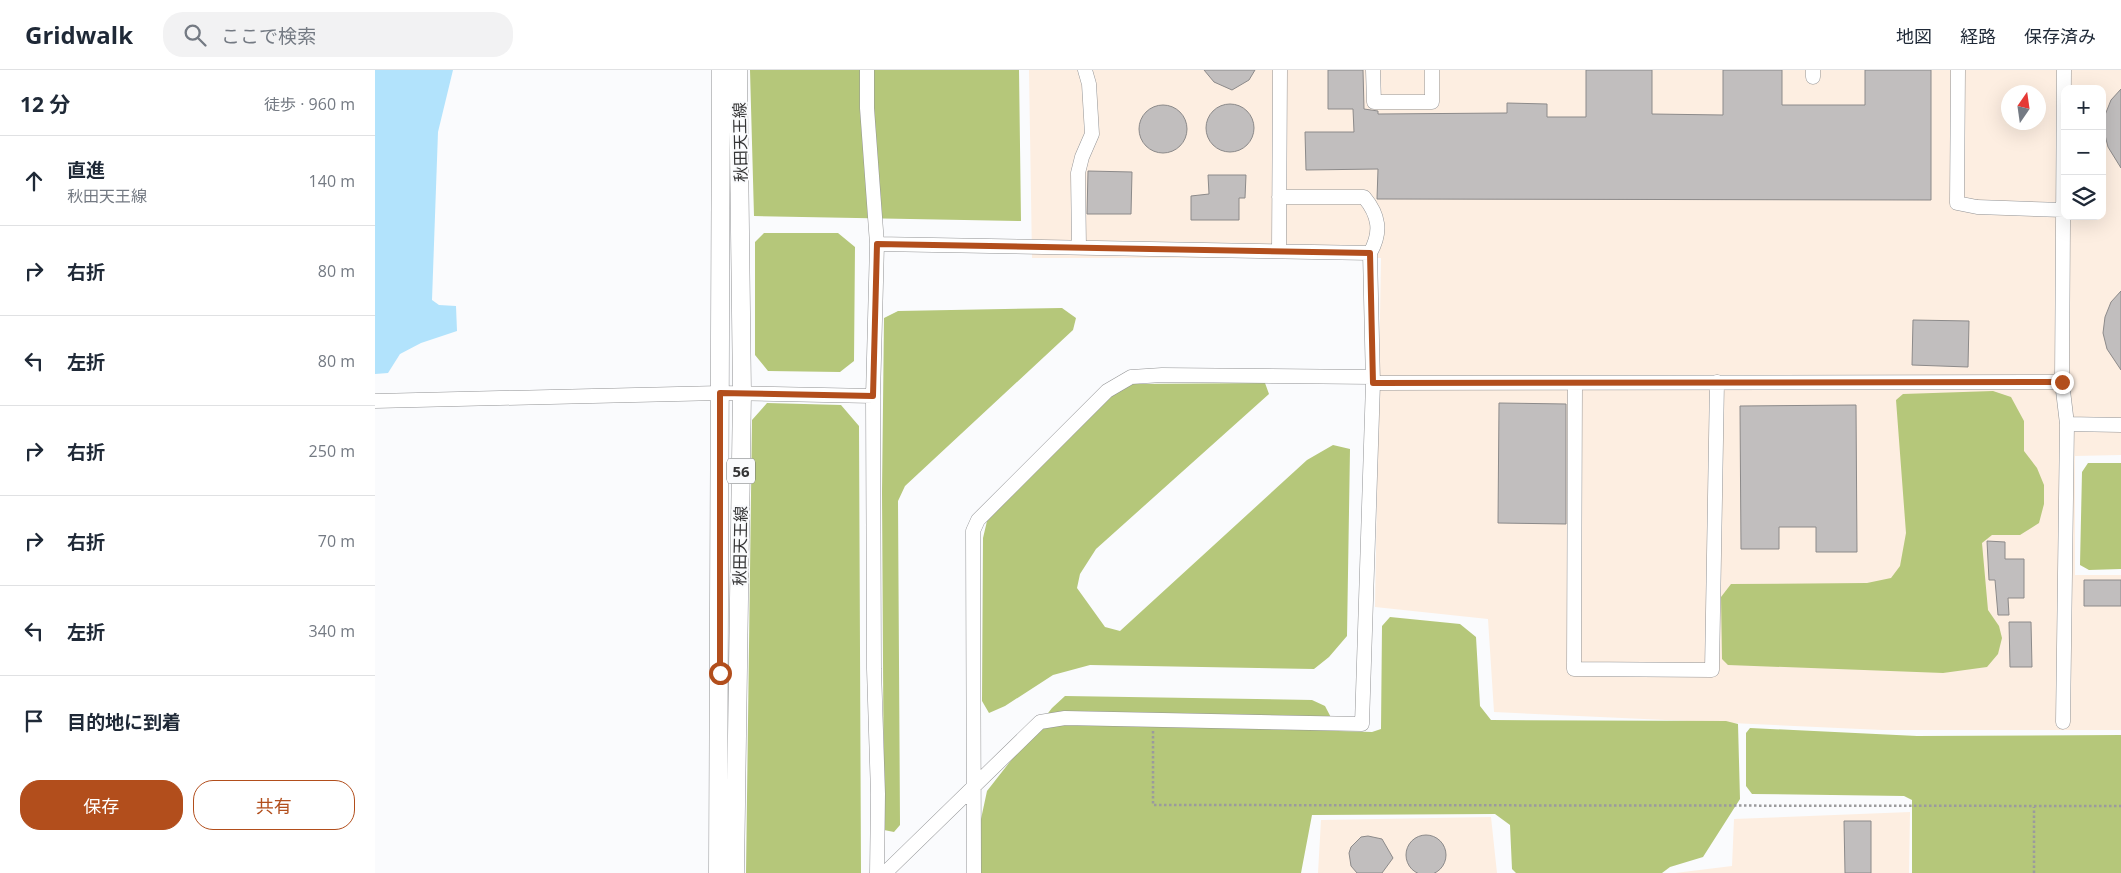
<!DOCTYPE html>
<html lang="ja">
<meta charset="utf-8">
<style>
body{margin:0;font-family:"Open Sans","Noto Sans JP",sans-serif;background:#f2f2f3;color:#1f2937}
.controls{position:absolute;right:15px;top:15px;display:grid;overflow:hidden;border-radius:10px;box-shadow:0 5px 20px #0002}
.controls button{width:45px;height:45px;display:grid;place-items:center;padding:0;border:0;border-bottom:1px solid #e0e1e3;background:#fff;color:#1f2937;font:25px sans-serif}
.compass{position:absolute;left:1626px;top:15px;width:45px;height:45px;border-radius:50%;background:#fff;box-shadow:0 5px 20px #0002;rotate:13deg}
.stop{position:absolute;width:15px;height:15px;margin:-11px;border:4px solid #b24e1c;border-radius:50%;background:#fff}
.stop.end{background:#b24e1c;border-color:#fff;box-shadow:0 1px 5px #0008}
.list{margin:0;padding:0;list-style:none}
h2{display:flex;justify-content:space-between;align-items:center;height:65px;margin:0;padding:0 20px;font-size:21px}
h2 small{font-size:16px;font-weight:400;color:#747a83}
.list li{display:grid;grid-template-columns:32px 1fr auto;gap:15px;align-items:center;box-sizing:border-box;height:90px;padding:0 20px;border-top:1px solid #e0e1e3}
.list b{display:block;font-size:19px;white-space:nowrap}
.list p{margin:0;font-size:16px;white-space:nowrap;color:#747a83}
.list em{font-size:16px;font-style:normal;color:#747a83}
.actions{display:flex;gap:10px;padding:15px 20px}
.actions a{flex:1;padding:11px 0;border:1px solid #b24e1c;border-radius:20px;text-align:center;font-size:18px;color:#b24e1c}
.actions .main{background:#b24e1c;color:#fff}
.icon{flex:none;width:28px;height:28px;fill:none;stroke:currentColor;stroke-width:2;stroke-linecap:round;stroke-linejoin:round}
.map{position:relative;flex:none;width:1746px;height:803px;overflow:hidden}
header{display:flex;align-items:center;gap:30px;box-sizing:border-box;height:70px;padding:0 25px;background:#fff;border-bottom:1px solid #e0e1e3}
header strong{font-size:24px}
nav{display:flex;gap:28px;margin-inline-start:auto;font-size:18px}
.search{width:350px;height:45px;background:#f2f2f3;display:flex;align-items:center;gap:12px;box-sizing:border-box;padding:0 18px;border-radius:20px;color:#747a83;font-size:19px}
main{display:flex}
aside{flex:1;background:#fff}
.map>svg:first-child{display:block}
.industrial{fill:#fdeee1;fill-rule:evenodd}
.forest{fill:#b5c77a}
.water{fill:#b2e3fc}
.building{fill:#c1bebe;stroke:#8c8a8a}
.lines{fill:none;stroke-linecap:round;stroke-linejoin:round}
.minor-casing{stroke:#929395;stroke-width:15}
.major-casing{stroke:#929395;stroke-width:19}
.path{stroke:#9b9b9d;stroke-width:2.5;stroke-dasharray:2.5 2.5;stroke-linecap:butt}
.minor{stroke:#fff;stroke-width:14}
.major{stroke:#fff;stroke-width:18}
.route{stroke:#b24e1c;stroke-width:6}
.labels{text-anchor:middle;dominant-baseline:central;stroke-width:4;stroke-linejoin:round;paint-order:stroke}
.shield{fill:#fafbfd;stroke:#6f7071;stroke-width:1}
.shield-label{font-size:15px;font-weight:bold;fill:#343435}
.street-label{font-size:16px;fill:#343435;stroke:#fafbfd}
</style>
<header>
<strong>Gridwalk</strong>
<div class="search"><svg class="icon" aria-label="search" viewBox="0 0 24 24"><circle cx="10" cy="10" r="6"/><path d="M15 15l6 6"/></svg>ここで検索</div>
<nav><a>地図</a><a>経路</a><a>保存済み</a></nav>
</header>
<main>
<aside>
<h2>12 分<small>徒歩 · 960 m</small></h2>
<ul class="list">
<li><svg class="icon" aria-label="ahead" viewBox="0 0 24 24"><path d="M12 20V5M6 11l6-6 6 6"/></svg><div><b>直進</b><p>秋田天王線</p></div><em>140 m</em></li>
<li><svg class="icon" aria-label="right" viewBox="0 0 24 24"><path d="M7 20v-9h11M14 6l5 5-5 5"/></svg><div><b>右折</b></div><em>80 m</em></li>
<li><svg class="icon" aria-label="left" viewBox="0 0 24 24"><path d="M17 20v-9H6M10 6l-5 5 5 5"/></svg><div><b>左折</b></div><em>80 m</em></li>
<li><svg class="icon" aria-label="right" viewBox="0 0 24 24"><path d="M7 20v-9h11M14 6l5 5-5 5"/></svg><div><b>右折</b></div><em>250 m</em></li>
<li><svg class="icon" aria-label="right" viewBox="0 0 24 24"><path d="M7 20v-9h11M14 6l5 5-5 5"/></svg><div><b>右折</b></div><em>70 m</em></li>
<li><svg class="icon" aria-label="left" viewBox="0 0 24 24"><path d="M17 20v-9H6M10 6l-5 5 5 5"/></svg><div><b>左折</b></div><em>340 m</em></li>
<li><svg class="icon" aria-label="arrive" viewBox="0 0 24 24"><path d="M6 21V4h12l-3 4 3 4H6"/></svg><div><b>目的地に到着</b></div></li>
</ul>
<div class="actions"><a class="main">保存</a><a>共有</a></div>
</aside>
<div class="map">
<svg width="1746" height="803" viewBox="0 0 1746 803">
<rect width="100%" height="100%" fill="#fafbfd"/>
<path class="industrial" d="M654,0H1746V385L1700,386V505H1746V660H1507L1119,642L1113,549L1000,537L1006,188H657ZM1690,19H1727V146H1690ZM1634,22H1664V52H1634Z
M1535,742L1534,803H1300L1357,796L1359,749Z
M1116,747L1122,803H943L946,750Z"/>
<path class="forest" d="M375,0H644L646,151L379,146Z
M389,163H463L480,177L479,291L465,302L393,301L380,285V172Z
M687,238L701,248L698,260L530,416L523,431L525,755L519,762L509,760L507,422L509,248L523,241Z
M890,313L894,324L721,479L705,504L702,518L730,557L745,561L932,390L958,375L975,379L972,566L954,587L939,599L715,595L678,605L630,636L614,643L607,631L608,468L612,451L733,327L756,314Z
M1618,321L1636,327L1649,351V381L1662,398L1669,415V434L1664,453L1645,465H1617L1607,473L1613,540L1624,556L1627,568L1623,584L1612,597L1568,603L1353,595L1347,589L1346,527L1356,514L1492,513L1516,508L1525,496L1531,463L1521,330L1528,324Z
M392,333L466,335L484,356L486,803H371L377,350Z
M1713,393H1746V499L1714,500L1705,495L1707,402Z
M1015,547L1085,554L1101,567L1105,636L1116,650L1351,651L1363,654L1365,729L1328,787L1295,797L1287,803H1141L1137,799L1135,755L1120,744L937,745L926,803H606V749L612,721L677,638L690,626L937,630L950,636L963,661L997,662L1006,659L1007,556Z
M1375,658L1542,666L1746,665V803H1537V730L1529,726L1377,724L1371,716V663Z"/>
<path class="water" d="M0,0H78L63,62L57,230L64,235L81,236L82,261L46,273L25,284L13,303L0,304Z"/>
<path class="building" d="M829,0H880L874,10L857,20L839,12Z
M953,0H988L989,39L1003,41V44L1132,43V33L1172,34V47H1211V0H1277V44L1348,45V0H1407V35H1490V0H1556V130L1002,129L1003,99L931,100L930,62H979L978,39H953Z
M1746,19V98L1733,77L1729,61L1730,45L1736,30Z
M831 58a24 24 0 1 1 48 0a24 24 0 1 1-48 0Z
M764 59a24 24 0 1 1 48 0a24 24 0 1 1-48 0Z
M713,101L757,102L756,144H712Z
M833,105H871L870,128H864V150H816V126L834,124Z
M1746,221V300L1732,279L1728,263L1730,247L1736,232Z
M1538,250L1594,251L1593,297L1537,295Z
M1124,333L1191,334V454L1123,453Z
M1481,335L1482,482H1441V457H1404V479H1366L1365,336Z
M1612,471L1630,472V489H1649V528H1633L1634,545H1623L1620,510H1614Z
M1709,510H1746V536H1709Z
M1634,552H1656L1657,597H1635Z
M1469,751H1496V803H1470Z
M1031 785a20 20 0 1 1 40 0a20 20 0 1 1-40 0Z
M993,766L1007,769L1018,788L1007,803H982L976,796L974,783L976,777L986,767Z"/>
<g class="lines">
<defs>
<path id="minor" d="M492,0V38L502,174L498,326L499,599L503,724L502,803
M998,0L999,32H1057V0
M1583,0L1582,133L1602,137L1688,140
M1438,7V0
M904,127H989C1004,145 1007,162 995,183
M502,174L995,183L998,313L987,654L690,648L665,652L510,803
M704,177L703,103L707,87L717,64L714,14L710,0
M904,181L905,0
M998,313L1687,312
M1200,313L1199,599L1337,600L1342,312
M0,331L345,323L498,326
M1692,354L1746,355
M1688,652L1692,354L1687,312L1689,0
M599,803L598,461L603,450L732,321L756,307L787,305L998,307"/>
<path id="major" d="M343,803L346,0
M360,803L367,323L363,0"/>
</defs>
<use href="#minor" class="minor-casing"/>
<use href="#major" class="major-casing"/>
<path class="path" d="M778,661V735L1746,736
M1659,803V737"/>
<use href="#minor" class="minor"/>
<use href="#major" class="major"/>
</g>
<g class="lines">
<path class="route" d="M345,603V323L498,326L502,174L995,183L998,313L1687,312"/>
</g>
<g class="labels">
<rect class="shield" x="352" y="388.5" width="28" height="25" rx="4"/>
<g class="shield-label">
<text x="366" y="401">56</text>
</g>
<g class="street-label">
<text transform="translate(365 72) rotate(-91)">秋田天王線</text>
<text transform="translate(365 476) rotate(-89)">秋田天王線</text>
</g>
</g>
</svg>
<div class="controls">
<button>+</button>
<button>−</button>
<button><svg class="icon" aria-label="layers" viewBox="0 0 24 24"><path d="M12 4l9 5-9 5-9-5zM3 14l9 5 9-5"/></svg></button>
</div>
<svg class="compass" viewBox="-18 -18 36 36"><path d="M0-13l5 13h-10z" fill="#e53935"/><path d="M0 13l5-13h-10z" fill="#747a83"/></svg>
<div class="stop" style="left:345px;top:603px"></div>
<div class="stop end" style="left:1687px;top:312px"></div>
</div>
</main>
